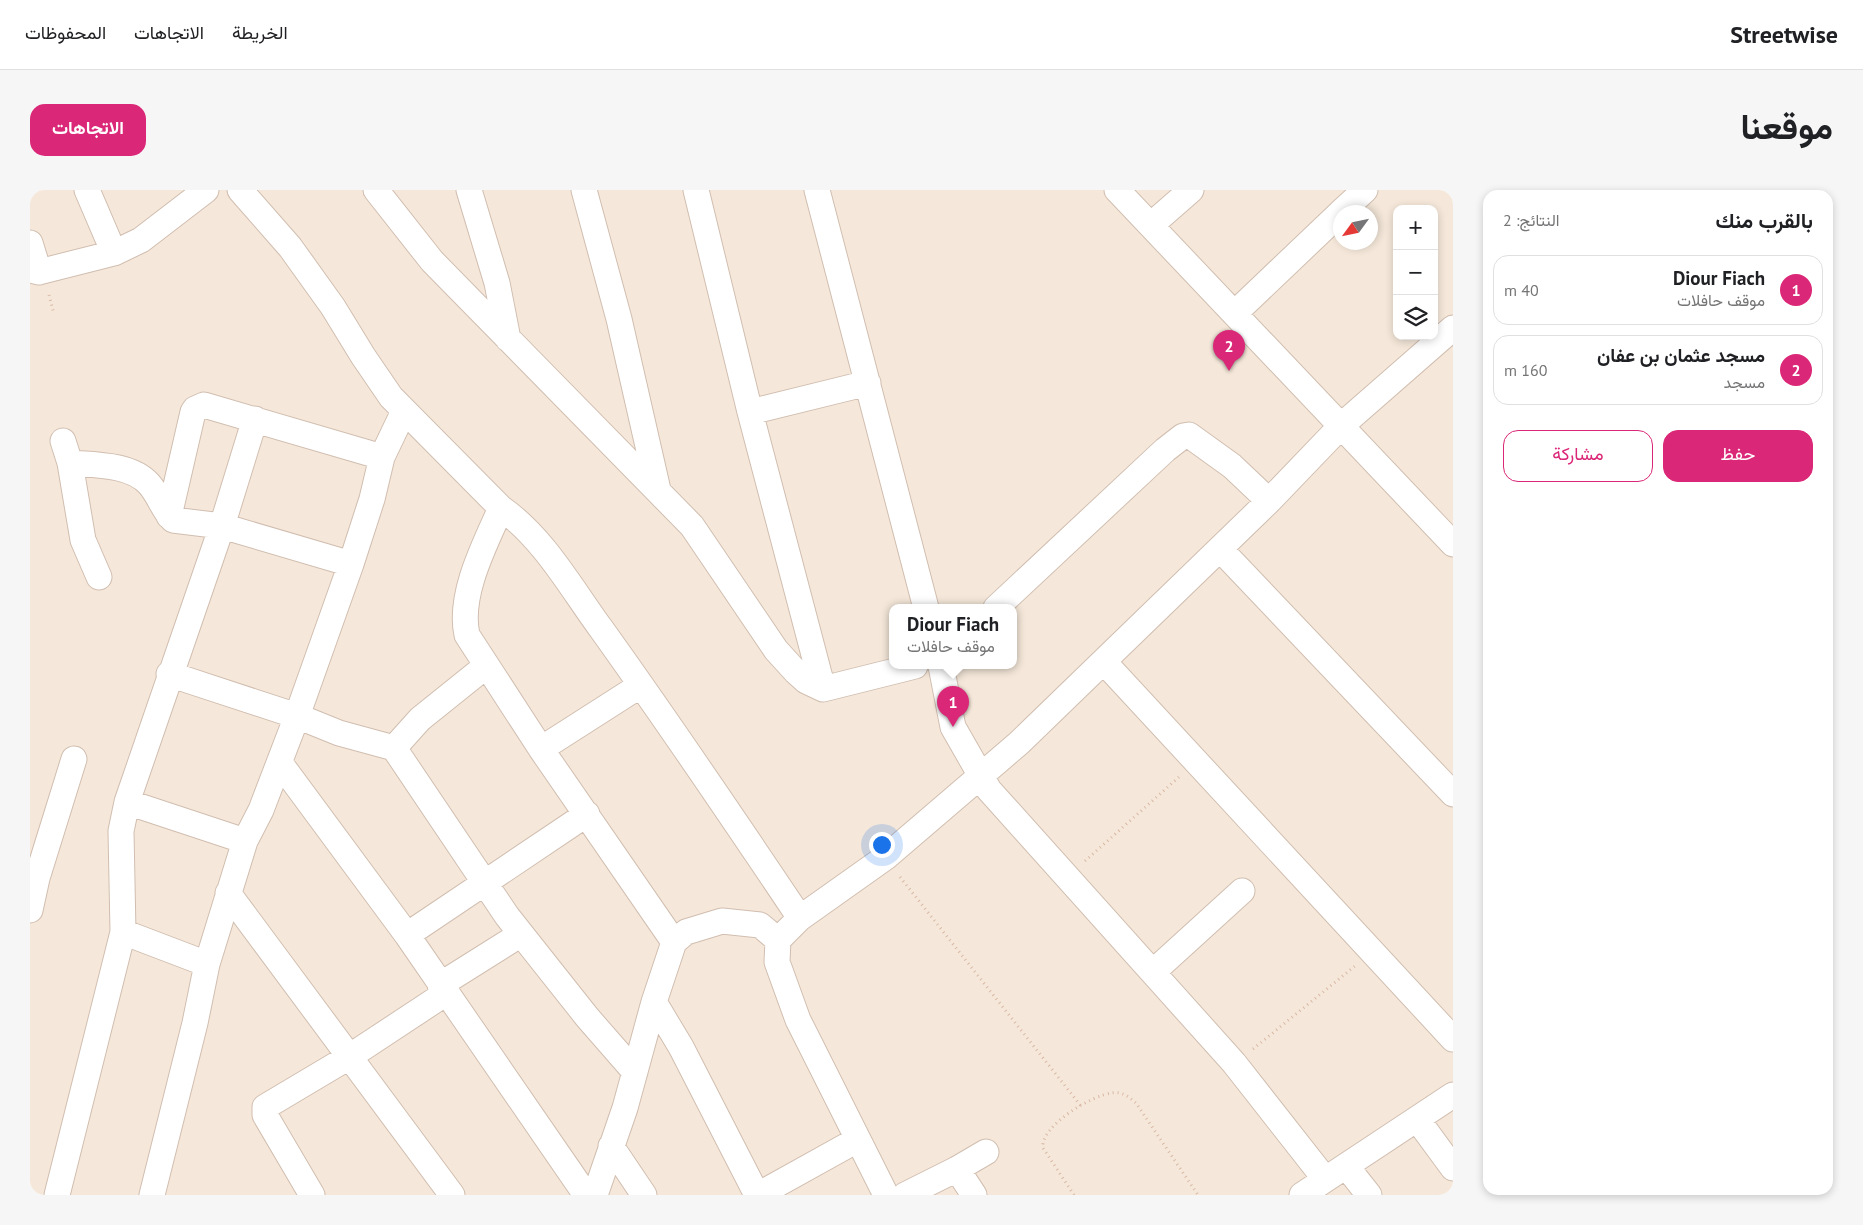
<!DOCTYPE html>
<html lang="ar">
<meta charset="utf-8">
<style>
body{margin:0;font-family:"PT Sans",Vazirmatn,sans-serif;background:#f6f6f6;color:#202124;direction:rtl}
.controls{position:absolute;right:15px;top:15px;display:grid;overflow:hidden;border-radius:10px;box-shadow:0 2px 8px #0003}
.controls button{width:45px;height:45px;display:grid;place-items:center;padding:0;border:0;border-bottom:1px solid #e0e0e0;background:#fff;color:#202124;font:25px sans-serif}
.compass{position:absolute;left:1303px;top:15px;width:45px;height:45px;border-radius:50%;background:#fff;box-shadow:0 2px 8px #0003;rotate:237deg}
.you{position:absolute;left:851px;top:654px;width:18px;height:18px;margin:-12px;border:4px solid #fff;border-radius:50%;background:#1a73e8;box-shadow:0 0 0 8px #1a73e833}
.badge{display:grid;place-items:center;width:32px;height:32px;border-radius:50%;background:#db2777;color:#fff;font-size:16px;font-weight:700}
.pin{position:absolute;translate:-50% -41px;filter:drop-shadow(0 1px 2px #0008)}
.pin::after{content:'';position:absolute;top:26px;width:18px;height:15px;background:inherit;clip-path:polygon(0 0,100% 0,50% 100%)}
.popup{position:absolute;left:859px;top:414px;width:128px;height:65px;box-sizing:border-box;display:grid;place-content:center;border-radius:10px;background:#fff;filter:drop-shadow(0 1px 4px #0005);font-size:16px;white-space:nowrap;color:#757577}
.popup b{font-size:19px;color:#202124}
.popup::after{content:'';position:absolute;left:50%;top:100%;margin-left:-10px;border:10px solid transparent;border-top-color:#fff}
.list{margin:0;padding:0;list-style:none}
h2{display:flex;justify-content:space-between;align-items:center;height:65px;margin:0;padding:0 20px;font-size:21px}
h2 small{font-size:16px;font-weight:400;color:#757577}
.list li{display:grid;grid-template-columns:32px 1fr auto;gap:15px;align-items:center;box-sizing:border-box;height:70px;margin:0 10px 10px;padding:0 10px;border:1px solid #e0e0e0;border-radius:15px}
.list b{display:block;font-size:19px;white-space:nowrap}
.list p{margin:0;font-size:16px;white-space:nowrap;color:#757577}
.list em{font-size:16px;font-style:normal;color:#757577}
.actions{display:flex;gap:10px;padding:15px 20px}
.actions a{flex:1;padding:11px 0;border:1px solid #db2777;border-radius:15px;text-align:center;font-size:18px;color:#db2777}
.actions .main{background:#db2777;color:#fff}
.icon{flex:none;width:28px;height:28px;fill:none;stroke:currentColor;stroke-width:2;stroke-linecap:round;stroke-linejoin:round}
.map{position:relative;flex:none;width:1423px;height:1005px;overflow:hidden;direction:ltr;border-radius:15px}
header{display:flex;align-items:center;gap:30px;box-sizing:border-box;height:70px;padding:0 25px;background:#fff;border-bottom:1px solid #e0e0e0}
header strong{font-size:24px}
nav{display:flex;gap:28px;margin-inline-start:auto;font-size:18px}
.intro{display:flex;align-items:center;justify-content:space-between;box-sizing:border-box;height:120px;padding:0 30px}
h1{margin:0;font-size:35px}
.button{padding:12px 22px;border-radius:15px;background:#db2777;color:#fff;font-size:18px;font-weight:700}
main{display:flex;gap:30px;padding:0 30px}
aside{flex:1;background:#fff;border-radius:15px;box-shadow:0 2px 8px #0003}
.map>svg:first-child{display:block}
.residential{fill:#f5e8da;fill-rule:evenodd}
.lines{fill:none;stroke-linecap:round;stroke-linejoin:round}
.minor-casing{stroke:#d1beb0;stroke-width:27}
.path{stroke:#d9b8a5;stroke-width:3;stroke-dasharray:1 4;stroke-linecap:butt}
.minor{stroke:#fff;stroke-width:25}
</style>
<header>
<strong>Streetwise</strong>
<nav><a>الخريطة</a><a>الاتجاهات</a><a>المحفوظات</a></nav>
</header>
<div class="intro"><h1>موقعنا</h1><a class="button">الاتجاهات</a></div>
<main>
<aside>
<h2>بالقرب منك<small>النتائج: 2</small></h2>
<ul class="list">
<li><span class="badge">1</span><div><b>Diour Fiach</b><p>موقف حافلات</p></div><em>40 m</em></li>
<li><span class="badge">2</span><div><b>مسجد عثمان بن عفان</b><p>مسجد</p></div><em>160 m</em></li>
</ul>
<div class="actions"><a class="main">حفظ</a><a>مشاركة</a></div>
</aside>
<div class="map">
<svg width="1423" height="1005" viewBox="0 0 1423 1005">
<rect width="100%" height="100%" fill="#fdf6ec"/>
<path class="residential" d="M0,0H1423V1005H0ZM1367,19H1404V146H1367ZM1310,22H1340V52H1310ZM863,418H983V476H863Z"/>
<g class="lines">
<defs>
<path id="minor" d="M57,0L84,63
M210,0L260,57L303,117L333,166L361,207L471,318
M346,0L402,71L662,336L746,460L766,482L776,491L793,499L885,476
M439,0L467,93L478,149
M554,0L589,129L628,300
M666,0L720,222L793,499
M787,0L896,418
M1087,0L1423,354
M1311,22L1335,0
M1121,35L1161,0
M0,53L9,82L0,80
M9,82L84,63L111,50L176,0
M1205,123L1310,23
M720,222L838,193
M33,251L40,273C65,275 101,274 119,294C129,305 133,320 143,330L192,336L321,374
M40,273L53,350L69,387
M139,326L163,222L165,219L174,215L352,267
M1190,359L1423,604
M966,418L1135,260L1153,246L1159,245L1202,276L1239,311
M1074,472L1423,849
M456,476L390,529L364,558L477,726L557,827L605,882
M911,476L923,537L959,600L1204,873L1295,989
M139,484L267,526L309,543L364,558
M511,559L611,495
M250,573L377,745L556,1005
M97,612L215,651
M198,703L422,1005
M0,720L7,688L44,569
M93,742L91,641L97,612L192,336L225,229
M377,745L557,624
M644,752L511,559L437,445C428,405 455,354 471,318C514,348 541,398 572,440C640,535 705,631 770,728
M1123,782L1212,701
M410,795L491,744
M624,812L651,857L727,1005
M1387,929L1423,978
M581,956L614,1005
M1316,976L1339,1005
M927,979L956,962
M27,1005L93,742L177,774
M122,1005L165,833L177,774L215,651L231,620L267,526L321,374L342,309L352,267L374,221
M282,1005L235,925V917L319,867L416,803
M565,1005L595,918L624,812L644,752L656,742L692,731L730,735L748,750
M728,1005L827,950
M856,1005L768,830L747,772L748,750L770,728L856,667L989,553L1239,311L1312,235L1423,138
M875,1005L927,979L944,1005
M1272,1005L1423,905"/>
</defs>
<use href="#minor" class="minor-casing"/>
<path class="path" d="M19,105L24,124
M1055,671L1149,587
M870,687L1051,916
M1223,859L1325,776
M1044,1005L1013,958C1010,936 1062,905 1082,903C1092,901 1099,907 1106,913L1168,1005"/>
<use href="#minor" class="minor"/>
</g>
</svg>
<div class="controls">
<button>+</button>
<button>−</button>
<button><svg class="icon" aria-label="layers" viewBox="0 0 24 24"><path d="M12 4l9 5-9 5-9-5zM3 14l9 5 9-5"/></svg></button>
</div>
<svg class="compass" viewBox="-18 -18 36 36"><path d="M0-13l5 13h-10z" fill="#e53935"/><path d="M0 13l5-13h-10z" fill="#757577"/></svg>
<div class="you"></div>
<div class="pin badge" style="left:923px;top:537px">1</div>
<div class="popup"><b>Diour Fiach</b>موقف حافلات</div>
<div class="pin badge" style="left:1199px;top:181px">2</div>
</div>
</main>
